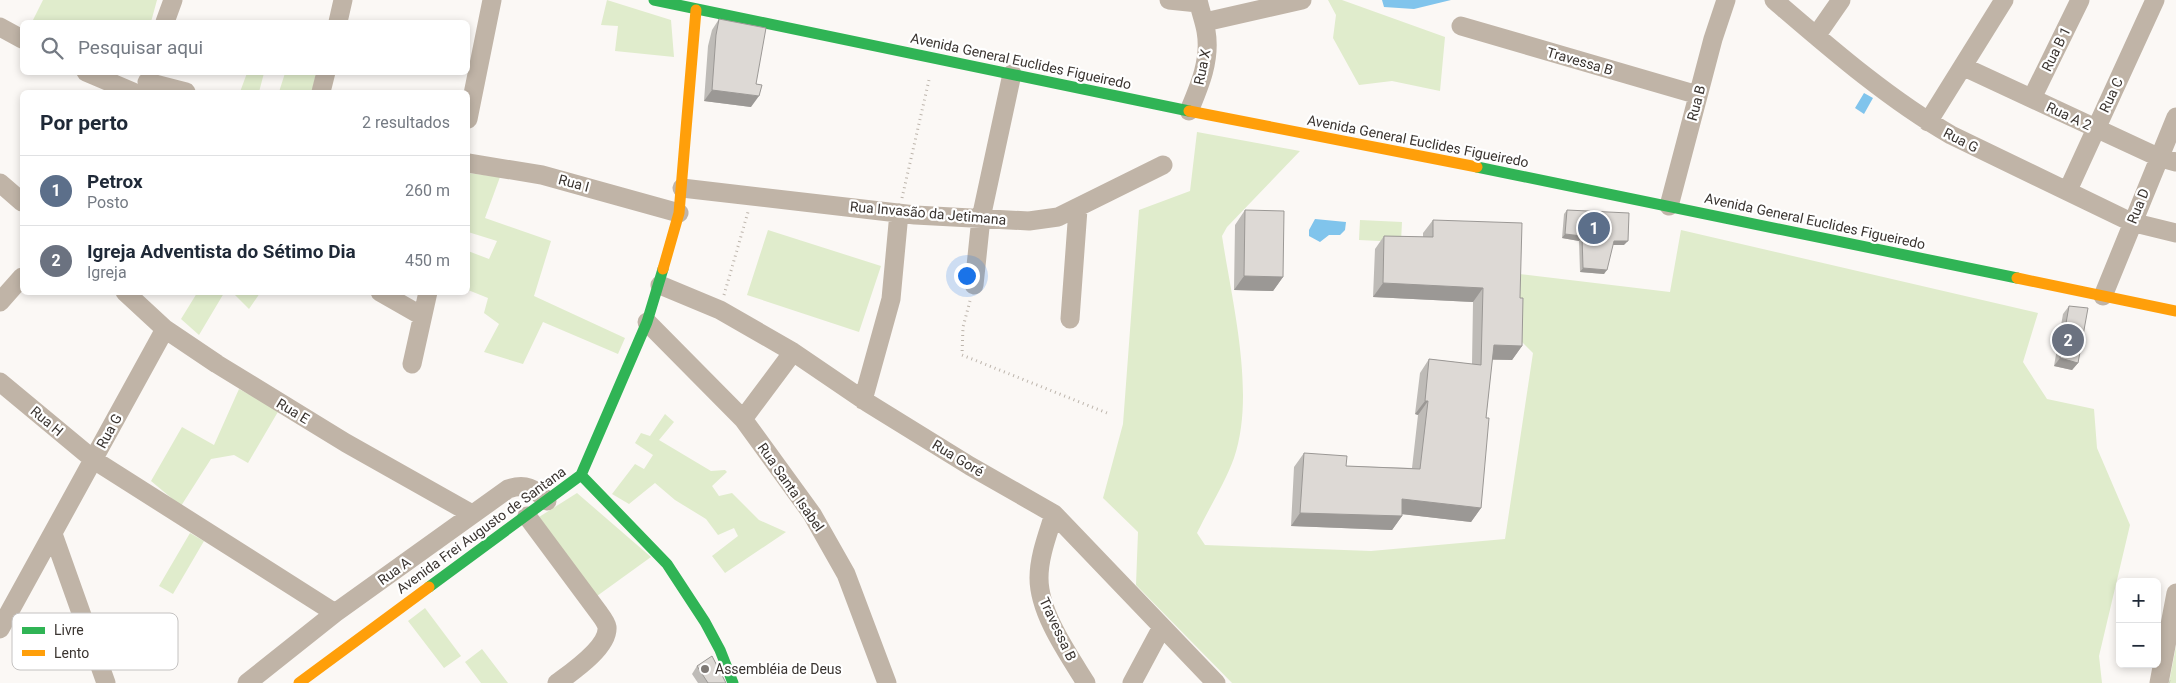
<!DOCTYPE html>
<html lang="pt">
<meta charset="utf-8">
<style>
body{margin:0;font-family:Roboto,sans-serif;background:#f6f6f7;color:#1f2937}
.controls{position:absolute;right:15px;bottom:15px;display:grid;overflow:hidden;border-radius:8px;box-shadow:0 2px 8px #0003}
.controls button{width:45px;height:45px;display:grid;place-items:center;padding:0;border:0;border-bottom:1px solid #e0e1e3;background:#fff;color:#1f2937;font:25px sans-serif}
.you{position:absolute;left:966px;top:275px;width:18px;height:18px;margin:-12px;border:4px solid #fff;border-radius:50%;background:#1a73e8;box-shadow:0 0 0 8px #1a73e833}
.badge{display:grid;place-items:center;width:32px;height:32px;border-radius:50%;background:#7e7975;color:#fff;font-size:16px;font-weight:700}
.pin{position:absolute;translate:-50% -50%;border:2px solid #fff;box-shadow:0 1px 5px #0006}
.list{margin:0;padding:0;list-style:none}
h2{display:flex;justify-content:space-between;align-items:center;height:65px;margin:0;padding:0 20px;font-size:21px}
h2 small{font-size:16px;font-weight:400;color:#747a83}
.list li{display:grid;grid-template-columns:32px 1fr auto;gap:15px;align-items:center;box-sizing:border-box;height:70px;padding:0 20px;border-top:1px solid #e0e1e3}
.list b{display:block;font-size:19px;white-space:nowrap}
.list p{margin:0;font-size:16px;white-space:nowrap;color:#747a83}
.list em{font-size:16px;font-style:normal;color:#747a83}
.icon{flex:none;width:28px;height:28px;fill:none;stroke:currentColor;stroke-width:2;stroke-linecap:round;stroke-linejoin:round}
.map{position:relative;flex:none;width:2176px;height:683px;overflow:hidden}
.search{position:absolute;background:#fff;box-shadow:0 2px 8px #0003;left:20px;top:20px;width:450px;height:55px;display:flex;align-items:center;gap:12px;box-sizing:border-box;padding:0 18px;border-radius:8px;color:#747a83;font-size:19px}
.panel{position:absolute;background:#fff;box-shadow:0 2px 8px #0003;left:20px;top:90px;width:450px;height:205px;border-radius:8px}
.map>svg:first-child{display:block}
.grass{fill:#e0eccc}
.park{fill:url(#park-tufts)}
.water{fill:#80c4ec}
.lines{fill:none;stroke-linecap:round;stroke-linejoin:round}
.path{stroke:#bdb5ac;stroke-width:3;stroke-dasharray:1 4;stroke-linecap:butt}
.street{stroke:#c0b4a7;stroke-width:19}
.fast{stroke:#30b455;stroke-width:11}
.slow{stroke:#ff9f0a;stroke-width:11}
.wall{fill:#bebbb7}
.shaded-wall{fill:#9b9895}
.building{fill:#ddd9d5;stroke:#9b9895}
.poi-dot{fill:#7e7975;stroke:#fff;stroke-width:2}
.labels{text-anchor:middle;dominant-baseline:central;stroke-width:4.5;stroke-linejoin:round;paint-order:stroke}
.street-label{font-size:14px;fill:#3a3430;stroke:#fff}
.poi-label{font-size:14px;fill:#3a3430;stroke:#fff;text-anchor:start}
.key{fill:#fff;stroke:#c4c2c1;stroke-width:1}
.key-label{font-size:14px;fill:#3a3430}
</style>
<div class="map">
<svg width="2176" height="683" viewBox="0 0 2176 683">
<defs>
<pattern id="park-tufts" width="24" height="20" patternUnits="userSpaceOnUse" patternTransform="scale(1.25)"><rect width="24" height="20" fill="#e0eccc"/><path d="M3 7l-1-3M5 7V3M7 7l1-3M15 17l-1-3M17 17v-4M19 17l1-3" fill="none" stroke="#c1cbb0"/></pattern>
</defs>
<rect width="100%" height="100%" fill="#fbf8f5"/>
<path class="grass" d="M43,0H157L151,22H32Z
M607,0L671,20L674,57L615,51L618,26L601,25Z
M1328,0H1342L1445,37L1440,91L1392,81L1359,85L1333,38L1336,15Z
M247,73H264L259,92H240Z
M285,73H316L312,92H279Z
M1197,132L1300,151L1227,227L1222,236C1232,302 1256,394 1234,458C1225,483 1209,508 1197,533L1205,545L1371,551L1505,539L1533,353L1517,337L1519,274L1670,292L1681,230L2038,313L2023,362L2047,399L2094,409L2097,448L2130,525L2099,656L2102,683H1232L1136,585L1138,532L1103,498L1123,424L1139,210L1190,191Z
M468,173L500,177L485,218L551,241L534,296L625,338L618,354L543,322L523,364L484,352L499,324L484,313L488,298L468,290V251L489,259L497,241L468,232Z
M1360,220L1402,222L1401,242L1359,240Z
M768,230L881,266L859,332L747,295Z
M197,293H224L199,335L181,319Z
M233,293H260L249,309Z
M239,389L279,410L248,463L234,455L211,459L181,506L151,481L182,427L214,445Z
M665,414L674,422L659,440L711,471L725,470L727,472L712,486L719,496L732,493L759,520L786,532L725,573L712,556L738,536L734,528L718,535L706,519L675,500L655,483L629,504L612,494L635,464L644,469L653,455L635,443L641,433L650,436Z
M577,493L651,557L597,596L539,517Z
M190,533L204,541L173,594L159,586Z
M425,608L461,656L444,668L408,621Z
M482,649L508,683H481L465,662Z"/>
<path class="park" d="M2176,646V683H2169Z"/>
<path class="water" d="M1382,0H1451L1414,9L1384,7Z
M1864,93L1873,98L1864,114L1855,108Z
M1315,219L1346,222L1345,230L1340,235H1329L1320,242L1309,236V230Z"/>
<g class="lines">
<path class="path" d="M902,198L929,80
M724,295L748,212
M970,301L963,327L962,355L1107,413"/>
<path class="street" d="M1169,0L1198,3
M1774,0C1830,48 1887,98 1951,135L2131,222L2176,233
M165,22L173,0
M338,22L343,0
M1205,22L1302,0
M1461,26L1698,95
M0,27L22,39
M1816,36L1841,0
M1964,67L2158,157L2176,162
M86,72L133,92
M147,82L186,92
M321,92L326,72
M2032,98L2080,0
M1189,111C1200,85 1211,59 1206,31C1204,20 1200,10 1198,0
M468,119L492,0
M1928,122L2004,0
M468,163L542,175L679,213
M0,183L22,202
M682,188L915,215L1029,221L1058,217L1163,165
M2068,190L2155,0
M1669,206L1713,39L1726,0
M660,285L720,310L793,352L868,403L970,466L1054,514L1216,683
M974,285L981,218L1012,74
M125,292L165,329L217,364L346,443L472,514
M380,292L422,316
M2103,296L2176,117
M0,302L22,277
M1070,319L1078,209
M647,322L743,419L812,514L846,574L887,683
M412,364L428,292
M0,382L94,460L335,613
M863,400L891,299L899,213
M743,419L793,352
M1054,514C1048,534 1039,556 1039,578C1039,613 1068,654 1086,683
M527,516L599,613C602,617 606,622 607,627C609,647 572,672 557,683
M53,534L106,683
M0,629L165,329
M247,683L335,613L508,489C525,483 535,488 547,501
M1132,683L1162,627
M2159,683L2176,593"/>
<path class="fast" d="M654,0L1189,111
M1477,167L2017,278
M581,475L667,564L705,622L720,650L733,683
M429,587L581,475L647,322L663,269"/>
<path class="slow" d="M1189,111L1477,167
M663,269L679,213L696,10
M2017,278L2176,311
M299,683L429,587"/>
</g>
<path class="wall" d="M719,19L751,107L704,101L708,46L712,30Z
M1245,210L1283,277L1273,291L1234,290L1235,225Z
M1567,210L1624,245H1613L1604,274L1580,272L1579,241L1562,238L1564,214Z
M1433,220L1520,298L1522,346L1512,360H1492L1486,418L1481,508L1471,522L1402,514V516L1392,530L1291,526L1294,467L1304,453L1346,466L1412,468L1418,415L1415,414L1420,373L1429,359L1472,364L1473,302L1373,297L1375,249L1384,236L1423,237V233Z
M2069,306L2078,363L2072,370L2054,366L2063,314Z
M697,666L726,683H698L692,674Z"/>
<path class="shaded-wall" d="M712,90L759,96L751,107L704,101Z
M1565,234L1582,236L1579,241L1562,238Z
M1614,241H1628L1624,245H1611Z
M1583,268L1607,270L1604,274L1580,272Z
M1244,276L1283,277L1273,291L1234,290Z
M1383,283L1483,288L1473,302L1373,297Z
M1494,345L1522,346L1512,360L1484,359Z
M2060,358L2078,363L2072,370L2054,366Z
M1425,401H1428L1418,415L1415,414Z
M1402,499L1481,508L1471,522L1392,513Z
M1300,513L1402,516L1392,530L1291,526Z"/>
<path class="building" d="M719,19L766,28L756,84L762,85L759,96L712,90L716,35Z
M1245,210L1284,211L1283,277L1244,276Z
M1567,210L1629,213L1628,241H1614L1607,270L1583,268L1582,236L1565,234Z
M1433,220L1522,223L1520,298H1523L1522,346L1494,345L1486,418H1489L1481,508L1402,499V516L1300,513L1304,453L1347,456L1346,466L1420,469L1428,401H1425L1429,359L1481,365L1483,288L1383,283L1384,236L1433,237Z
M2069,306L2088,308L2078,363L2060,358Z
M712,656L725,681L726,683H708L697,666Z"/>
<circle class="poi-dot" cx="705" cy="669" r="5"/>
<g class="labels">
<g class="street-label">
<text transform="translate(2056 49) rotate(-64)">Rua B 1</text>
<text transform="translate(1021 61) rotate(12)">Avenida General Euclides Figueiredo</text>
<text transform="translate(1580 61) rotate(16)">Travessa B</text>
<text transform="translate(1202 67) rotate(-78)">Rua X</text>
<text transform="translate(2111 95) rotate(-65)">Rua C</text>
<text transform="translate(1696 103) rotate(-75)">Rua B</text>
<text transform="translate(2069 116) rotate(25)">Rua A 2</text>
<text transform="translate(1961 140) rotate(27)">Rua G</text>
<text transform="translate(1418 141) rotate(11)">Avenida General Euclides Figueiredo</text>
<text transform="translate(574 183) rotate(15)">Rua I</text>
<text transform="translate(2138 206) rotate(-68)">Rua D</text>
<text transform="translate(928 213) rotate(5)">Rua Invasão da Jetimana</text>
<text transform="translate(1815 221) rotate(12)">Avenida General Euclides Figueiredo</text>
<text transform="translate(293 411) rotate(31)">Rua E</text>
<text transform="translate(47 421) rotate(40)">Rua H</text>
<text transform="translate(109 431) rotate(-61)">Rua G</text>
<text transform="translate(958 458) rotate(31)">Rua Goré</text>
<text transform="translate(791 487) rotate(55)">Rua Santa Isabel</text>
<text transform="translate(481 530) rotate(-36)">Avenida Frei Augusto de Santana</text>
<text transform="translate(394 571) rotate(-36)">Rua A</text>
<text transform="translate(1058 629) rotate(65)">Travessa B</text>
</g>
<g class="poi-label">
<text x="715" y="669">Assembléia de Deus</text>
</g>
</g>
<rect x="12" y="613" width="166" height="57" rx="8" class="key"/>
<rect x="22" y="627" width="23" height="7" fill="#30b455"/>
<rect x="22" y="650" width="23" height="6" fill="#ff9f0a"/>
<g class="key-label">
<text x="54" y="635">Livre</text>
<text x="54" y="658">Lento</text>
</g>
</svg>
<div class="controls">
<button>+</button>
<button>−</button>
</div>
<div class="you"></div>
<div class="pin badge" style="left:1594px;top:228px;background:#5c6f8a">1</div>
<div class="pin badge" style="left:2068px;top:340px;background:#6b7280">2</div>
<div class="search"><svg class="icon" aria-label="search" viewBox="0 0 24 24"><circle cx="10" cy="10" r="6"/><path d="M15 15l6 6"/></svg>Pesquisar aqui</div>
<section class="panel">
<h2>Por perto<small>2 resultados</small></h2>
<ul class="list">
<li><span class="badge" style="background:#5c6f8a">1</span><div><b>Petrox</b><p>Posto</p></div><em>260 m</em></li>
<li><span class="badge" style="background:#6b7280">2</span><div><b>Igreja Adventista do Sétimo Dia</b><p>Igreja</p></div><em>450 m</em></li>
</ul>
</section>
</div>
